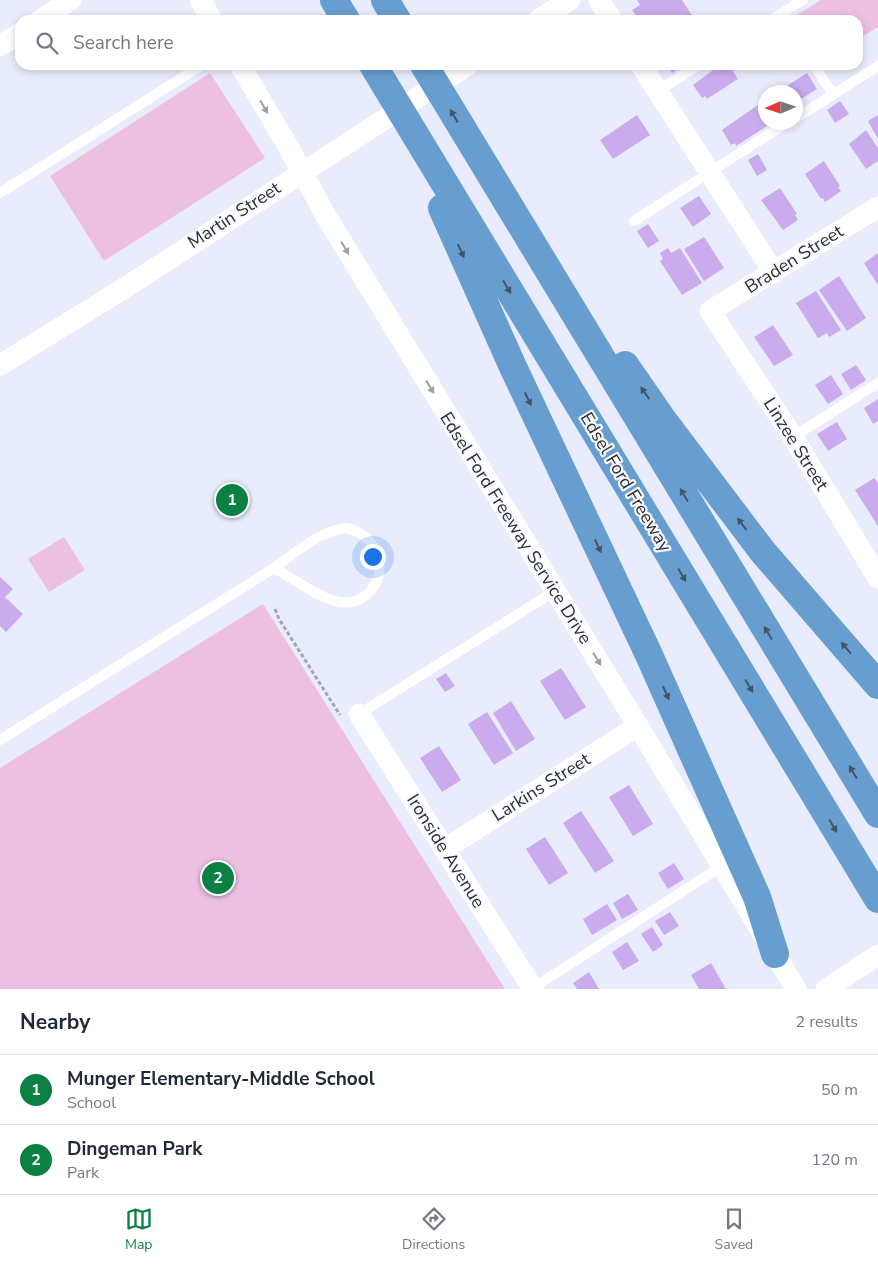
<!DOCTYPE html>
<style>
body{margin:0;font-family:"Nunito Sans",sans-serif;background:#f6f6f7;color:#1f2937}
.compass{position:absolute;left:758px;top:85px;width:45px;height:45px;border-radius:50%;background:#fff;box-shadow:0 2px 8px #0003;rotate:267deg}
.you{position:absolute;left:372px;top:556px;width:18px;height:18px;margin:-12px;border:4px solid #fff;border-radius:50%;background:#1a73e8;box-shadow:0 0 0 8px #1a73e833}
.badge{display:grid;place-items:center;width:32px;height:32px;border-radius:50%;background:#0b8043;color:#fff;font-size:16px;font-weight:700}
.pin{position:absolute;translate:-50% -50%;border:2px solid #fff;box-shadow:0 1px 5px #0006}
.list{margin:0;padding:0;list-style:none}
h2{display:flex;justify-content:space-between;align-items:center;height:65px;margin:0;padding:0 20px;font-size:21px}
h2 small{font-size:16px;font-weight:400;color:#747a83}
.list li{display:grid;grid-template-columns:32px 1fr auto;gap:15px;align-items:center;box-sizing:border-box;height:70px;padding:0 20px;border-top:1px solid #e0e1e3}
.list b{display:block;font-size:19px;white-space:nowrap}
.list p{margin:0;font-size:16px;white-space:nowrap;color:#747a83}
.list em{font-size:16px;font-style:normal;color:#747a83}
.icon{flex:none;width:28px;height:28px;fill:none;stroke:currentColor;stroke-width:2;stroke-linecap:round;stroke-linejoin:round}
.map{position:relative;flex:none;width:878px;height:989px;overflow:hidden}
.search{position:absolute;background:#fff;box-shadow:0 2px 8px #0003;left:15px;right:15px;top:15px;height:55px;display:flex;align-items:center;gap:12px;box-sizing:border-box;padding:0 18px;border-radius:15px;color:#747a83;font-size:19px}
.sheet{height:205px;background:#fff}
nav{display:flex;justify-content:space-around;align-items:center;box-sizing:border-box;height:70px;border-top:1px solid #e0e1e3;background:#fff;font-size:14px;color:#747a83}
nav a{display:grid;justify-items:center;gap:2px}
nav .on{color:#0b8043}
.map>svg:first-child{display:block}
.green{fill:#edc0e2}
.building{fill:#caacee}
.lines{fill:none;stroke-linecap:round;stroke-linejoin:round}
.path{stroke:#a3a6b3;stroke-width:3;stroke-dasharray:4 2.5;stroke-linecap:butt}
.lane{stroke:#fff;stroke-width:10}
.street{stroke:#fff;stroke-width:21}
.highway{stroke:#679ecf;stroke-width:28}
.oneway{fill:#a0a0a4}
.oneway2{fill:#40556a}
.labels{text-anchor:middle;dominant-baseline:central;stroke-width:4.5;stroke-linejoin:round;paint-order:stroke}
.street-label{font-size:18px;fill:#2b2d34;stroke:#f9fafe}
</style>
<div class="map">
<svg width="878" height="989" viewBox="0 0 878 989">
<rect width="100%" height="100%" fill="#e8ecfc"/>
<path class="green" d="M821,0H878V27L858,39V20H800L797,15Z
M210,73L265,158L104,261L50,176Z
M64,537L85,570L49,592L28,559Z
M263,604L505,989H0V768Z"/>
<path class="building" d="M637,0H682L695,20H639L632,10L640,5Z
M667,65H684L672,73Z
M720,65H729L738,79L707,99L705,96L702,98L693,85Z
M807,73L817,89L798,101L796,92H793L788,85Z
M840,101L849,114L835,123L827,110Z
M758,105L766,117V122L770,124L736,146L735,143L731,145L722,130Z
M637,115L650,135L613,159L600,140Z
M878,115V139L868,121Z
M866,130L878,148V161L866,169L849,144Z
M758,154L767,170L757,176L748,160Z
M824,161L840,186L838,187L841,191L825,202L823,198L821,199L805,174Z
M780,188L797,214L795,215L798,220L783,230L761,200Z
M699,196L711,214L693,227L680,208Z
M648,224L659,241L648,248L637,231Z
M704,237L724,268L704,281L684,249Z
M668,248L671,253L680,248L702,283L682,295L660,261L663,259L660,253Z
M878,253V285L864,263Z
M839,276L866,318L847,331L819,290Z
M816,291L841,330L829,337L827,333L818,338L796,303Z
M773,325L793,355L774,366L754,337Z
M856,365L866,380L851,390L841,374Z
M831,375L843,394L828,404L815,385Z
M878,399V421L873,424L864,408Z
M837,422L847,439L828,451L817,434Z
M874,478L878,483V526L855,490Z
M0,577L13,589L5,597L23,614L6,632L0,626Z
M561,668L586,707L565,720L540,681Z
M446,673L455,686L445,692L436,679Z
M511,701L535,739L516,751L493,713Z
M487,712L513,753L494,765L468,724Z
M439,746L461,780L442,792L420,758Z
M629,785L653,824L633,836L609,797Z
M581,811L614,861L595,873L563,823Z
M545,837L568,873L549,885L526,849Z
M674,863L684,879L668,889L658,873Z
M628,894L638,910L622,919L613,903Z
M607,904L617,920L592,935L583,919Z
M670,912L679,926L664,935L655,921Z
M652,927L663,945L653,952L641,934Z
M627,942L639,961L623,970L612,952Z
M711,963L726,989H699L691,975Z
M589,972L599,989H577L573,983Z"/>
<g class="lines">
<path class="path" d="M275,609L279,619L340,715"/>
<path class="lane" d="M771,20L803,0
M814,65L833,94
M658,91L699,65
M796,118L878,66
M0,193L202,65
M634,221L788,122
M793,437L878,383
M347,528C400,543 382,609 339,602C319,598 293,578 274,568C296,553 320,530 347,528Z
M359,714L555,591
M0,740L274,568
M533,988L722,866"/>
<path class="street" d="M200,0L212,20
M599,0L612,20
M40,20L71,0
M538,20L570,0
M0,46L20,33
M240,65L289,148L326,216L638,726L796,989
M641,65L774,273
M878,207L710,311L793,437L878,578
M0,365L134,282L468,65
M359,714L533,989
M445,849L638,726
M826,989L878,955"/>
<path class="highway" d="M334,0L346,20
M385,0L397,20
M373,65L878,899
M424,65L878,814
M442,208L513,367L649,655L757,897L775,954
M625,365L663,420L763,552L878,685"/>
</g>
<defs><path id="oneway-solid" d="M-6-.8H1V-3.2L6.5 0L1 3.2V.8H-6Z" transform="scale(1.25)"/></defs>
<g class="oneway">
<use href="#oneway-solid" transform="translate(264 107) rotate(60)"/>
<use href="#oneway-solid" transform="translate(345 248) rotate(59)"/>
<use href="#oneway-solid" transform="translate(430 387) rotate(59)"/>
<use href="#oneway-solid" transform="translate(597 659) rotate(58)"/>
</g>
<g class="oneway2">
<use href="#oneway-solid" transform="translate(454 116) rotate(-121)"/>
<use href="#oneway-solid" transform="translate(461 251) rotate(66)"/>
<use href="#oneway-solid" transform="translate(507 287) rotate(59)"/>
<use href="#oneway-solid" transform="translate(645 393) rotate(-125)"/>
<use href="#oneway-solid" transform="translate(528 399) rotate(65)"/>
<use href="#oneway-solid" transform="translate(684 495) rotate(-121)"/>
<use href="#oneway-solid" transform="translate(742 524) rotate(-126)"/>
<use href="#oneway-solid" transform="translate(598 546) rotate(65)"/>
<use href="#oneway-solid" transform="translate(682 575) rotate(59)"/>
<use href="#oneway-solid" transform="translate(768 633) rotate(-121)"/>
<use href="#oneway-solid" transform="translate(846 648) rotate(-131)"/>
<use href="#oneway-solid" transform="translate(749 686) rotate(59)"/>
<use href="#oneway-solid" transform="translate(666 693) rotate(66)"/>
<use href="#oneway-solid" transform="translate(853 772) rotate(-121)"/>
<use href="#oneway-solid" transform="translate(833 826) rotate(59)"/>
</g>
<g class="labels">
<g class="street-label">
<text transform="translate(234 215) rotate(-33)">Martin Street</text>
<text transform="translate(794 259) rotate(-32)">Braden Street</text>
<text transform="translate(796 444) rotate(58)">Linzee Street</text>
<text transform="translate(626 482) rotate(59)">Edsel Ford Freeway</text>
<text transform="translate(516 528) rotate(58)">Edsel Ford Freeway Service Drive</text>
<text transform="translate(541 787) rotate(-32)">Larkins Street</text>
<text transform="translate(446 851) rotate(58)">Ironside Avenue</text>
</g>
</g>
</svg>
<svg class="compass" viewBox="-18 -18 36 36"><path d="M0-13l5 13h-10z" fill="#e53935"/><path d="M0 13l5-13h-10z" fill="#747a83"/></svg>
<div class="you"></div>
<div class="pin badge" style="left:232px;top:500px">1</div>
<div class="pin badge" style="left:218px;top:878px">2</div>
<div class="search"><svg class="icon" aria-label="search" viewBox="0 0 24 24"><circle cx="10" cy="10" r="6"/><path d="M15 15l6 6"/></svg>Search here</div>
</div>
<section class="sheet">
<h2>Nearby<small>2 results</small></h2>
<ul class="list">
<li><span class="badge">1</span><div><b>Munger Elementary-Middle School</b><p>School</p></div><em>50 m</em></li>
<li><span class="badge">2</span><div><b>Dingeman Park</b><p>Park</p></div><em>120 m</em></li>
</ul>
</section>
<nav>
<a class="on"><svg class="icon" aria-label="map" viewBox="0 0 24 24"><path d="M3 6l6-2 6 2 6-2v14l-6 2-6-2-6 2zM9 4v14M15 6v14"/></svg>Map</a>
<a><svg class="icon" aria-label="directions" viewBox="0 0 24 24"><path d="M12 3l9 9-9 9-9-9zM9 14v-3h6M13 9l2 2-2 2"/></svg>Directions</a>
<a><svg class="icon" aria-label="saved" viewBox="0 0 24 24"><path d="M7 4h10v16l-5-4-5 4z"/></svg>Saved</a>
</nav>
